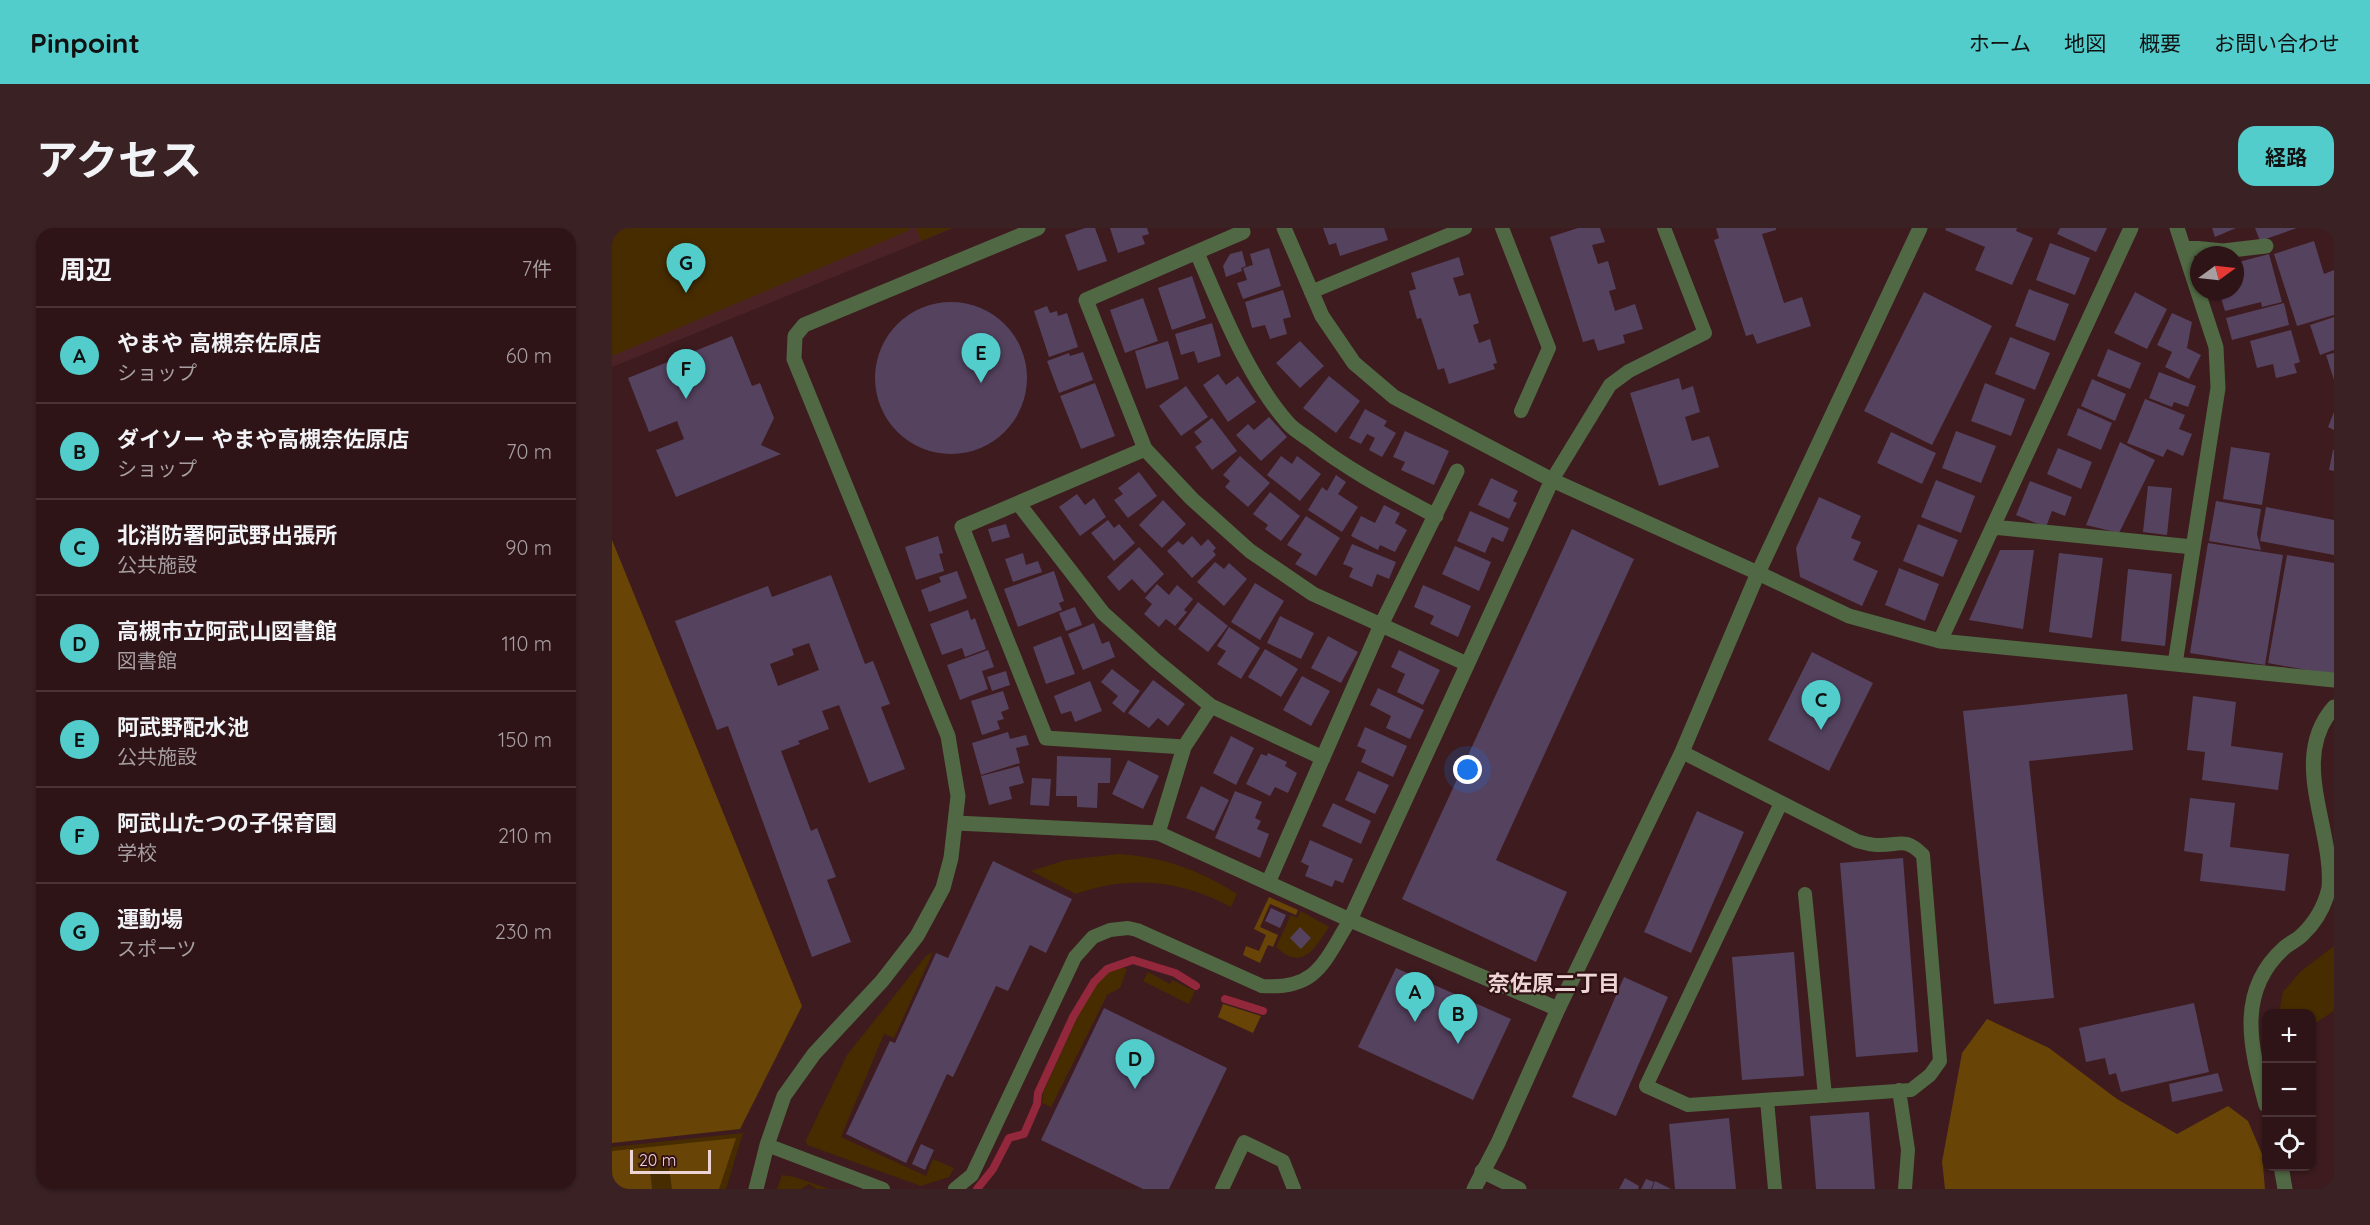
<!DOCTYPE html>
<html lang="ja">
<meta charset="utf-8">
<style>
body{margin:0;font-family:Quicksand,"Noto Sans JP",sans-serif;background:#3a2124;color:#f1f3f6}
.controls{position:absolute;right:18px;bottom:18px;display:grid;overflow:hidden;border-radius:12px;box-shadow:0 2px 4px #0004}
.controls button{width:54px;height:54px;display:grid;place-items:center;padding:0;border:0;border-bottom:2px solid #493336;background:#2e1417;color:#f1f3f6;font:30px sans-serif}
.compass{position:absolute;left:1578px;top:18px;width:54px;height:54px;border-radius:50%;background:#2e1417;box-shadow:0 2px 4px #0004;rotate:75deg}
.scale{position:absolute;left:18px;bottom:15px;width:81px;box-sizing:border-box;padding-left:6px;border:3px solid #edd5d6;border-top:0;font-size:16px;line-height:21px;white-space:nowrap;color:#edd5d6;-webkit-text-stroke:4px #321115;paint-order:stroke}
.you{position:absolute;left:856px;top:542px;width:21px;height:21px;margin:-15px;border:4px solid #fff;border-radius:50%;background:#1a73e8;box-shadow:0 0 0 9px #1a73e833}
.badge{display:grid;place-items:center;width:39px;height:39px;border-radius:50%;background:#52cdcc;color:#111;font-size:20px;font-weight:700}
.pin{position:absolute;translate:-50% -50px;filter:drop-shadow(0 2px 3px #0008)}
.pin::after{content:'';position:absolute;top:32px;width:21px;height:18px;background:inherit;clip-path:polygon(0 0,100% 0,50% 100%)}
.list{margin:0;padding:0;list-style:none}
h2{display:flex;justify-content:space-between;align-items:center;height:78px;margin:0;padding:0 24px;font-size:26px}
h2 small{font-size:20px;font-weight:400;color:#a79ea1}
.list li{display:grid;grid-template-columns:39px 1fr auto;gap:18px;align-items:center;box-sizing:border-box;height:96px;padding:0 24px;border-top:2px solid #493336}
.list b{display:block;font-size:22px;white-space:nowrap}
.list p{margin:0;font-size:20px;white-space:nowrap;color:#a79ea1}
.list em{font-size:20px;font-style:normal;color:#a79ea1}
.icon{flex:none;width:33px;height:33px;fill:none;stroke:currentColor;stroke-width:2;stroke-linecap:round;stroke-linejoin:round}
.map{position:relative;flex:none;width:1722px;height:961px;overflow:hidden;border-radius:18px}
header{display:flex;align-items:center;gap:36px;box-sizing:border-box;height:84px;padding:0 30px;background:#52cdcc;color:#111}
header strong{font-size:28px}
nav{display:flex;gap:33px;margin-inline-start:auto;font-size:21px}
.intro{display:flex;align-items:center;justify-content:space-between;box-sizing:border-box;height:144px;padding:0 36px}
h1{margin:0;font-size:42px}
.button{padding:15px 27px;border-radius:18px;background:#52cdcc;color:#111;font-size:21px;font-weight:700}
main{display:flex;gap:36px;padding:0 36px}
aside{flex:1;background:#2e1417;border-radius:18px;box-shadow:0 2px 4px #0004}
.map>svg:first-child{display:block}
.built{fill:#4b2327}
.green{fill:#472c00}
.forest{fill:#684506}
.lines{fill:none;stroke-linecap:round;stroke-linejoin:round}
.stream{stroke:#93273b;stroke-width:8}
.building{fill:#55425f;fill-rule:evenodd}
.service{stroke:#506843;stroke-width:14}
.minor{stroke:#506843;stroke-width:15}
.tertiary{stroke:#506843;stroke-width:15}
.labels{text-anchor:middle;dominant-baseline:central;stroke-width:4.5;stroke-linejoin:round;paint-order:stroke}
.neighbourhood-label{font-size:22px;font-weight:bold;fill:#edd5d6;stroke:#321115}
</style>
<header>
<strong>Pinpoint</strong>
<nav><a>ホーム</a><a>地図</a><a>概要</a><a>お問い合わせ</a></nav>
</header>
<div class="intro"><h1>アクセス</h1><a class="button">経路</a></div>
<main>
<aside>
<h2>周辺<small>7件</small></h2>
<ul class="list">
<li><span class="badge">A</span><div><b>やまや 高槻奈佐原店</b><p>ショップ</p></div><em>60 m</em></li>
<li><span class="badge">B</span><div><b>ダイソー やまや高槻奈佐原店</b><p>ショップ</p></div><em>70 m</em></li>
<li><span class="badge">C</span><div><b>北消防署阿武野出張所</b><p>公共施設</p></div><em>90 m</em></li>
<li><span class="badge">D</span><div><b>高槻市立阿武山図書館</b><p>図書館</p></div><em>110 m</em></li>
<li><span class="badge">E</span><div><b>阿武野配水池</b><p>公共施設</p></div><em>150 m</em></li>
<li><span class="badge">F</span><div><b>阿武山たつの子保育園</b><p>学校</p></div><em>210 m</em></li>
<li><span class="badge">G</span><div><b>運動場</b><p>スポーツ</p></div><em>230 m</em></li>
</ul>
</aside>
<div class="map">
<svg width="1722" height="961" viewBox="0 0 1722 961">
<rect width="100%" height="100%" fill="#3d1b1f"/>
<path class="built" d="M0,0H342L0,139Z"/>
<path class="green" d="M0,0H297L298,2L0,128Z
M304,0H340L309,13Z
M507,626C551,629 588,642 625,666L619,679C569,652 517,647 464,666L419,643L454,632Z
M689,683L717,699C702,722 690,743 664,719L679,687L685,690Z
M1722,718V783L1700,797V786L1667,785L1671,764L1688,744Z
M321,724L282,810L272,806L229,909L314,948L321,931L342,940L337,949L309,958L195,917L194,912L235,827L314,728Z
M508,739L515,741L508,760L495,767L439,879L430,875L431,865L464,792L483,757L496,744Z
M536,744L558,756L560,752L583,763L577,776L531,753Z
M131,905L114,961H0V919Z
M170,947L183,949L217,961H204L197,956L189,961H165Z"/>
<path class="forest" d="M0,312L190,778L128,901L0,915Z
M657,669L686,682L684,687L658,676L648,699L666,707L661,719L656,717L648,735L631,727L634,718L647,723L654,707L642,701Z
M611,776L649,788L641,805L606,789Z
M1375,791L1437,820L1505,871L1565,906L1616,878L1636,893L1650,926L1653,961H1333L1330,934L1350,825Z
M124,910L107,961H60L56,932H37L40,961H0V923Z"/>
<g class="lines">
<path class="stream" d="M613,771L651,783
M365,961L381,941L397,910L412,906L425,876L426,865L461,789L482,754L495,741L521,732L563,745L584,758"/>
</g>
<path class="building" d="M473,0H483L495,33L466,43L453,7Z
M498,0H535L537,6L530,8L533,16L506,25Z
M711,0H772L776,12L728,28L724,15L717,17Z
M966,0H988L993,14L980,17L986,36L996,33L1004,61L997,63L1003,83L1023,76L1031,101L1011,107L1013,115L986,123L982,111L971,114L938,9Z
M1104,0H1164V2L1150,6L1172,75L1190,69L1199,98L1145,116L1141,106L1134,108L1102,12L1107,10Z
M1334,0H1405L1404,3L1421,10L1400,57L1363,42L1373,19L1333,2Z
M1448,0H1495L1484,24L1445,6Z
M1600,0H1624L1603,9Z
M1643,0H1685L1648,13Z
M1702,13L1712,46L1722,42V87L1685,98L1662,26Z
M1438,15L1478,30L1463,67L1424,52Z
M657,20L669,58L631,71L625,55L635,52L631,40L641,37L638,26Z
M630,23L634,38L629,40L630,43L614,49L611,38L618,26Z
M1657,26L1670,74L1650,79L1649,74L1613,83L1607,63H1623V35Z
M847,29L852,47L841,50L847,68L858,65L867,95L861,97L867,115L878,111L885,135L881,136L883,141L837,156L832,140L826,142L809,90L805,91L797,63L804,61L799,45Z
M580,48L594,90L560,102L546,60Z
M1417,61L1457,76L1443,113L1403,98Z
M671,62L679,89L671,91L675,106L658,111L653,97L640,100L633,74Z
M1312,64L1380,98L1320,217L1252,183Z
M1523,64L1555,81L1535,121L1502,105Z
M531,70L546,113L513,125L498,82Z
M263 150a76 76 0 1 1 152 0a76 76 0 1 1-152 0Z
M1672,75L1677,97L1620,112L1614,90Z
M435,78L438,85L445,83L446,88L455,85L466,119L437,129L422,83Z
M1560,85L1580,94L1575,120L1589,127L1577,151L1553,139L1560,124L1545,117Z
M1722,89V122L1708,127L1698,97Z
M600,95L609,128L586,135L582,123L569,127L563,106Z
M1679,102L1688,134L1682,136L1685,145L1664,150L1661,136L1645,140L1638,113Z
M120,108L140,158L148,155L162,190L149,217L169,226L64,269L44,222L72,211L65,193L37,204L16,150Z
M1398,109L1438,125L1423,162L1383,146Z
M556,113L567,151L534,161L523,123Z
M688,113L712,138L688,160L664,135Z
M1496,121L1529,135L1518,161L1485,148Z
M471,124L481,152L447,165L435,133L457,125L458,128Z
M1722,125V152L1714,127Z
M1547,144L1584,158L1576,179L1562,174L1560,179L1537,170Z
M606,146L614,157L626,148L644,174L616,194L591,157Z
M717,148L748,173L724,205L691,180Z
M1067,150L1070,162L1081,158L1088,184L1073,189L1080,213L1097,208L1107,239L1047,258L1018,165Z
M1480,151L1514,166L1503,193L1469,178Z
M483,155L503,208L469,221L448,168Z
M1373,155L1413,171L1399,208L1359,193Z
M574,158L596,189L569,208L547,178Z
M1533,171L1573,187L1567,201L1580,206L1571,228L1555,221L1551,229L1515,215Z
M1466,180L1500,195L1489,222L1455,207Z
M753,181L775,193L772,198L784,205L770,229L757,222L763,210L755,206L749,216L737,210Z
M1722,184V202L1716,199Z
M657,189L675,209L649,233L624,207L636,196L642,202Z
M600,190L625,223L600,242L583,219L590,214L582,204Z
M793,203L837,223L822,257L789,242L793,234L781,229Z
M1344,203L1384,218L1369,255L1330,240Z
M1279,204L1324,225L1310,256L1265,235Z
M1508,214L1543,232L1507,305L1474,297Z
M1619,219L1658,225L1650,277L1611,271Z
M1446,220L1480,234L1469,261L1435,246Z
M1721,222H1722V243L1717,242Z
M628,228L658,255L636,279L613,259L618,253L611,247Z
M669,228L680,236L685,228L709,246L688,273L655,247Z
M527,244L545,268L516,290L502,272L511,266L506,260Z
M724,247L734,254L726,266L746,279L730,304L696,282L710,259L715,263Z
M879,250L906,263L901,273L905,275L897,291L866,277Z
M1324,252L1363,268L1349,305L1309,289Z
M1418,253L1460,269L1453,288L1440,283L1434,299L1404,287Z
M1536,258L1560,260L1555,307L1531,304Z
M658,264L688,288L669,313L653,301L656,297L641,286Z
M465,266L473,277L482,270L494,289L468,308L447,279Z
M1207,269L1249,288L1239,310L1249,314L1241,332L1266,343L1250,378L1188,349L1184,320Z
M551,272L574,296L550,320L527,297Z
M1604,273L1649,281L1645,306L1649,322L1597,313Z
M772,277L788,285L783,295L795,302L783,324L768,317L766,322L739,308L749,288L763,295Z
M1654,279L1722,292V327L1648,313Z
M858,283L897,300L891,314L880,309L873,325L845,313Z
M694,288L728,310L704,348L683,336L690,326L675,317Z
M496,292L502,300L507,296L523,315L502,333L479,305Z
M394,296L398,309L380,314L376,301Z
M1306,296L1346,312L1331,349L1291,333Z
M960,301L1022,331L884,632L955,664L924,734L790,671Z
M326,308L331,325L327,326L332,343L304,352L293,319Z
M580,308L589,318L596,311L604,320L601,323L604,327L580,350L555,323L566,313L571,317Z
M1596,315L1671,327L1653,437L1578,425Z
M740,316L784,334L777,351L765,346L760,359L737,349L741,340L731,336Z
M843,318L879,334L867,363L830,346Z
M527,319L552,346L533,365L520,351L507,363L495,349Z
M1388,322H1422L1411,401L1357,392Z
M411,325L414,337L426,333L430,344L401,354L393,331Z
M1447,325L1491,330L1480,410L1437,404Z
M1675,327L1722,335V447L1656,435Z
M603,334L612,341L617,335L635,351L612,378L585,354Z
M1287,340L1327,356L1313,393L1273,377Z
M1516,341L1560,346L1553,418L1509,413Z
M345,343L355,370L317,384L309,362L329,354L327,349Z
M442,343L452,373L447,375L450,382L406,399L392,361Z
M219,347L253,436L261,433L278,476L269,479L293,541L257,555L227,477L210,483L217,501L186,513L188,516L169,523L199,603L205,600L224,649L215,652L239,714L200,729L116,498L105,502L63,393L156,358L160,369ZM197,415L207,442L166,458L158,436L182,427L180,421Z
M643,355L672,373L648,412L619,394Z
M545,356L557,367L565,357L581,371L572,382L575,384L563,398L554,391L547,399L532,386L540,376L533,370Z
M811,357L859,378L846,409L818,396L822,388L802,379Z
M586,374L616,398L596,424L566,401Z
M463,379L470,397L454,403L447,385Z
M356,382L359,392L363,390L374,421L353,429L350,420L330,427L318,396Z
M668,388L702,405L689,431L655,415Z
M482,395L490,416L497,413L503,429L471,442L456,406Z
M617,399L648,420L629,451L605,436L614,423L605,418Z
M449,408L463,446L434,456L421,419Z
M716,408L746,424L729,455L699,440Z
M653,421L686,441L669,469L636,449Z
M376,422L382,439L370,443L376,461L348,472L335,437Z
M787,422L828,442L811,477L785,464L793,446L779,439Z
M1200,424L1261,455L1217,543L1156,512Z
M500,441L528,463L512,485L500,475L506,468L489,454Z
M394,443L398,457L380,463L375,449Z
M690,448L718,463L699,498L671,482Z
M541,452L573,476L556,498L546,490L537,500L516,485Z
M478,453L490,483L463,494L459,483L449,486L442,468Z
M766,460L812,482L798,511L774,500L779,488L758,477Z
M391,463L397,481L389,484L392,491L385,493L388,501L370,507L359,473Z
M1515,466L1521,522L1417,533L1442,770L1382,776L1351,483Z
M1581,468L1624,474L1619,518L1671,525L1666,562L1590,552L1593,524L1575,522Z
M753,499L795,518L781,549L749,534L754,522L745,518Z
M396,504L398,511L414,507L417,517L404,520L408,535L369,547L360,515Z
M619,508L642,520L624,557L601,545Z
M656,525L675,534L673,538L685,545L676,565L663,559L658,568L634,556L649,526L655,528Z
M445,528L499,530L498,555H486L485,580L465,579V568H444Z
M516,532L547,548L531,581L500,566Z
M407,538L412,555L397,559L400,571L377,577L369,548Z
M746,543L777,557L763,586L733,572Z
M420,550L439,551L437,578L418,577Z
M589,558L617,572L602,603L574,590Z
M623,563L650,574L643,590L649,593L645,601L657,606L648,630L603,610Z
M1578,570L1623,575L1618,619L1677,626L1673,663L1588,653L1591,626L1572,623Z
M721,575L759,593L749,616L710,598Z
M1085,583L1132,604L1079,725L1032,704Z
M698,612L741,631L731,655L723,652L720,659L693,648L697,638L689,634Z
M1291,630L1306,824L1244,829L1228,635Z
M381,633L460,671L434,725L418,717L396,763L384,758L341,849L335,846L294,935L234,906L278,813L283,815L324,725L336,730Z
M659,680L674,687L668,700L653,693Z
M688,699L699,710L689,721L678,710Z
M1182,724L1192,848L1130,852L1120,729Z
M784,740L899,791L861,872L746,819Z
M1012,749L1056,769L1004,888L960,869Z
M1582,775L1597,844L1509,864L1504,845L1497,847L1493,830L1474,834L1467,800Z
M492,780L615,840L557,961H531L429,912Z
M1606,845L1611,863L1560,874L1557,856Z
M1257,884L1263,961H1204L1198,888Z
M1117,890L1124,961H1063L1057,896Z
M309,916L322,922L313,942L300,936Z
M1013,950L1027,958L1026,961H1007Z
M1034,951L1042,954L1039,961H1029Z
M1043,953L1059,961H1040Z"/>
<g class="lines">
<path class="service" d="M890,0L937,120L909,183
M699,64L853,0
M940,252L998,157L1017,143L1093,105L1052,0
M1070,524L1245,613C1252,615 1259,617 1265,617C1288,618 1292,608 1311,627L1328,833L1318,847L1299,862L1076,877L1034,858L1169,575
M1193,666L1213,868
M1287,862L1296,922L1293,961
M1155,872L1163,961
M155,917L271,961
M343,961L360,947L463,729L481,709L498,702L516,700L525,702L650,758C706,762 712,733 738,692
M610,961L632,914L671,933L682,961"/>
<path class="minor" d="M631,4L474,72L533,221L580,271L638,323L701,366L855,436
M1571,19L1611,23L1654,18
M585,25C609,80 636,150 676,195C682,202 691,207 698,212C737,243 781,265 824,288
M533,221L350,299L434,510L572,519L546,605
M406,275L491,385L543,432L599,478L711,530
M1381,299L1581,319
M1146,345L1237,388L1328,413L1563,436L1606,160L1604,119L1565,0
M1328,413L1519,0
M1563,436L1722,452
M572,519L599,478
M656,655L769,397L845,243
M738,692L940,252
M1654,877C1639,821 1623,764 1672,720C1678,715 1685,712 1690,707C1704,694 1713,677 1717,660C1722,600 1676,531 1722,479
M1669,938L1673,961
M870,943L907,961
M144,961L155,917L172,868L202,826L270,753L305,708L331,660L339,630L346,568L336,508L182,131L183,108L192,97L426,0"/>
<path class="tertiary" d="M672,0L710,88L742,135L782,169L940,252L1146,345
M344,595L546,605L738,692L946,781
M862,961L886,915L946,781L1070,524L1146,345L1308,0"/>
</g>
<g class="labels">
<g class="neighbourhood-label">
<text x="942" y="755">奈佐原二丁目</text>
</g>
</g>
</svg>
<div class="controls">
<button>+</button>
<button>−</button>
<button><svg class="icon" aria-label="locate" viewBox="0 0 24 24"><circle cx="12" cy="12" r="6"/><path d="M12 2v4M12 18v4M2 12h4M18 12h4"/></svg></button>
</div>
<svg class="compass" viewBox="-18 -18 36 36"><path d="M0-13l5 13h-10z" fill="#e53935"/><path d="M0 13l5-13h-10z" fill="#a79ea1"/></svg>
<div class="scale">20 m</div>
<div class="you"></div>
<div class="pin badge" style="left:803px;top:794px">A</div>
<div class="pin badge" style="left:846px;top:816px">B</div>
<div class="pin badge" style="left:1209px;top:502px">C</div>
<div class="pin badge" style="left:523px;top:861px">D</div>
<div class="pin badge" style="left:369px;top:155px">E</div>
<div class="pin badge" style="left:74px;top:171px">F</div>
<div class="pin badge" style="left:74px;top:65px">G</div>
</div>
</main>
